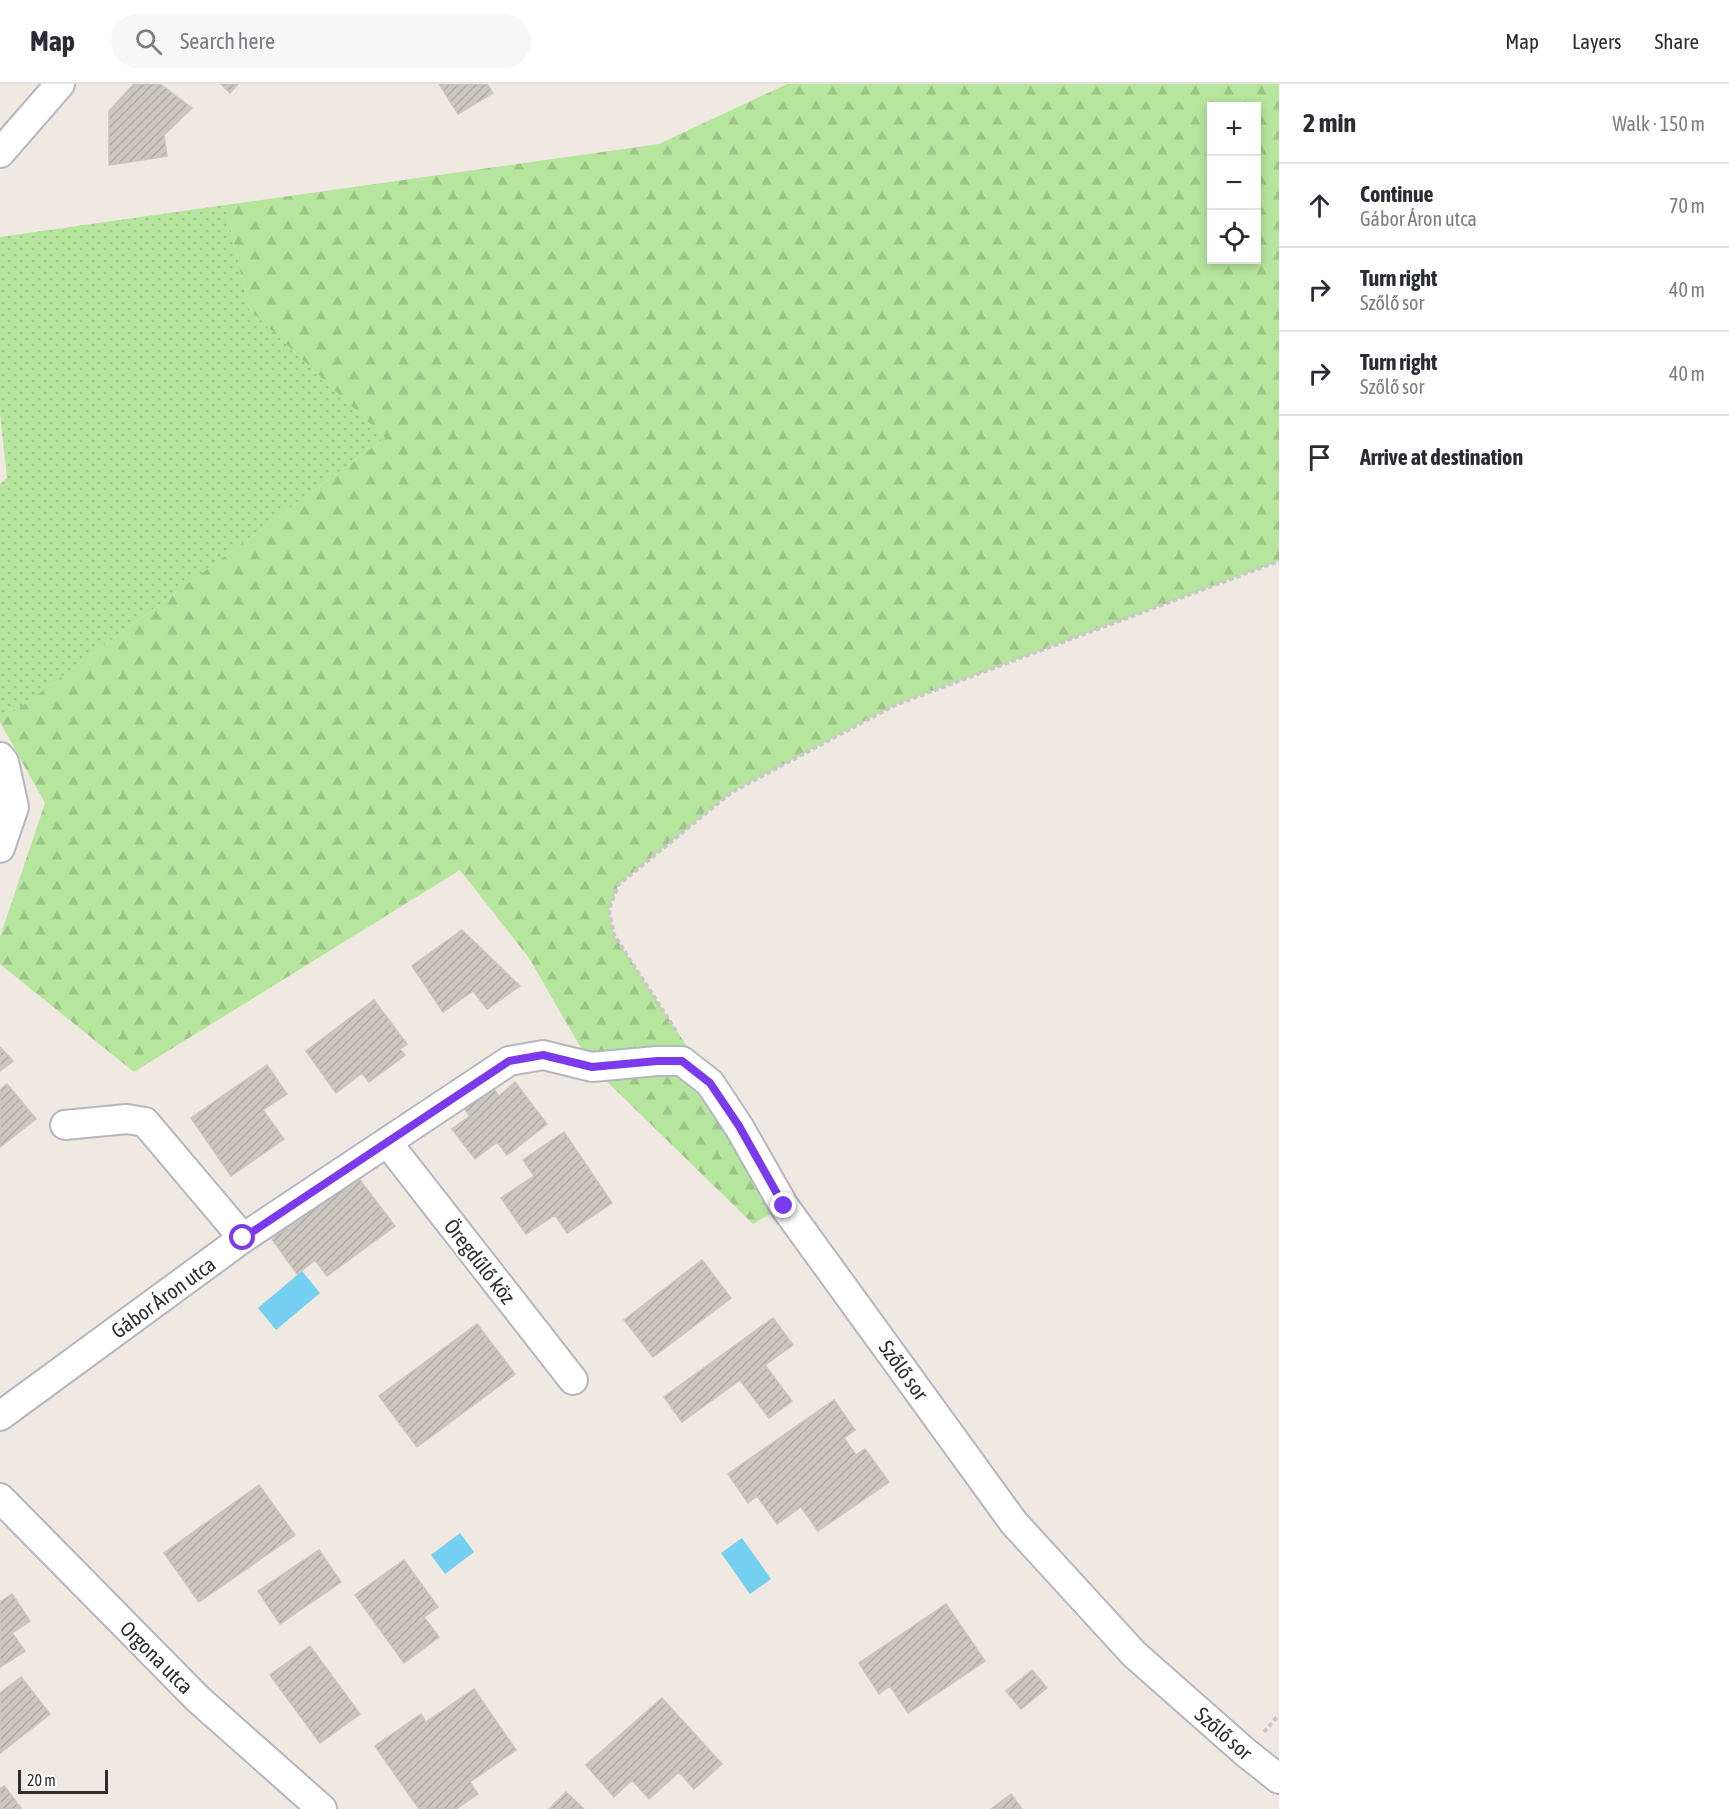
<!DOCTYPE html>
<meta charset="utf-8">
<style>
body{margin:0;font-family:"Asap Condensed",sans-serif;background:#f7f7f7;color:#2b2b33}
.controls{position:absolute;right:18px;top:18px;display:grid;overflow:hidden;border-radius:0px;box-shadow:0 3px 9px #0003}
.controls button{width:54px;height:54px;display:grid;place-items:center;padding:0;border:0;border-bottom:2px solid #e1e1e2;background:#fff;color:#2b2b33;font:30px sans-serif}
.scale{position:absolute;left:18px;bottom:15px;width:90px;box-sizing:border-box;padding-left:6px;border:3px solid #2e2e2e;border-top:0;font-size:16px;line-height:21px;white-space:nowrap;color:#2e2e2e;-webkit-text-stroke:4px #fff;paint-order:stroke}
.stop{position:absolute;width:18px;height:18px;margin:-14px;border:4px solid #7c3aed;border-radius:50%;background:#fff}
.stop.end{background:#7c3aed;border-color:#fff;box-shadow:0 2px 6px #0008}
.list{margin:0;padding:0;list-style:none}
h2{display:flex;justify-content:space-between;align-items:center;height:78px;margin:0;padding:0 24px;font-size:26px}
h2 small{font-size:20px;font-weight:400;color:#7c7c81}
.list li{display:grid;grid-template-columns:39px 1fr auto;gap:18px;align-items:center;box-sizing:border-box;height:84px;padding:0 24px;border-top:2px solid #e1e1e2}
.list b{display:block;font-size:22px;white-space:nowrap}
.list p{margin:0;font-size:20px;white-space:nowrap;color:#7c7c81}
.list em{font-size:20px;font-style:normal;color:#7c7c81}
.icon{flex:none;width:33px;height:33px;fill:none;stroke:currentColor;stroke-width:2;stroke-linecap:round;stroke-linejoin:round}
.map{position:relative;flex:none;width:1279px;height:1725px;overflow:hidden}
header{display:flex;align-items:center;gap:36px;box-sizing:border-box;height:84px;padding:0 30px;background:#fff;border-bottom:2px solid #e1e1e2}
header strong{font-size:28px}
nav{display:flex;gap:33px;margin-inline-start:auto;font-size:21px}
.search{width:420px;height:54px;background:#f7f7f7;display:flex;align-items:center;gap:15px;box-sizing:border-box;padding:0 21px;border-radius:33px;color:#7c7c81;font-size:22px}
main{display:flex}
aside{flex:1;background:#fff}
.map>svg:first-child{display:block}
.grass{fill:url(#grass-dots)}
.forest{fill:url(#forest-firs);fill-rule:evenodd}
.water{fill:#75cff0}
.building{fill:url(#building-hatch);stroke:#cbc5ba;stroke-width:1.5}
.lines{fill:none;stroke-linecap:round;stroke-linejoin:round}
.street-casing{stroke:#b4b7c1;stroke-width:32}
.path{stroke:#c9c9c9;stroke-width:4;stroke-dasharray:4.5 3;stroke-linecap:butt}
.street{stroke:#fff;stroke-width:28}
.route{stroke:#7c3aed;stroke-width:8}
.labels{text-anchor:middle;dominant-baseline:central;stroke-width:4.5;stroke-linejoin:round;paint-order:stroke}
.street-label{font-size:21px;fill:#2e2e2e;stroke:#fff}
</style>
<header>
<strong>Map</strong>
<div class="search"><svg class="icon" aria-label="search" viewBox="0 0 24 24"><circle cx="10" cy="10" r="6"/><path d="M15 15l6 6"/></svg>Search here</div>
<nav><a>Map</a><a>Layers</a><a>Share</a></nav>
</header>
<main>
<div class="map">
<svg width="1279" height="1725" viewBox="0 0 1279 1725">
<defs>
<pattern id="grass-dots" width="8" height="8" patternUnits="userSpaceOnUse" patternTransform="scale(1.5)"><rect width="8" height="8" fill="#b6e59e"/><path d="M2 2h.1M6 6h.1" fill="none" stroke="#9dc588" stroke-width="1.8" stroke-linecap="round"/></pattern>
<pattern id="forest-firs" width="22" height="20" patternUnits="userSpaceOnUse" patternTransform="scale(1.5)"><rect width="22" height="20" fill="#b6e59e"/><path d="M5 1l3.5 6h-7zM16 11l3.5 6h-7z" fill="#9dc588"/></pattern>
<pattern id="building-hatch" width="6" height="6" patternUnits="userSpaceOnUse" patternTransform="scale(1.5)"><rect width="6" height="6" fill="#cbc7bf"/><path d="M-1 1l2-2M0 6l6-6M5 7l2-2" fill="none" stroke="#afaba4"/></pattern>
</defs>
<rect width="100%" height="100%" fill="#efe9e1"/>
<path class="grass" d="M225,121L249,225L385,354L0,638V400L7,394L0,329V153Z"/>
<path class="forest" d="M787,0H1279V477L895,621L732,708L618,801L609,826L614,851L686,961L682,977L784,1122L753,1140L592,983L529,874L460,786L134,988L0,880V853L45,719L0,638L385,354L249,225L225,121L659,60ZM1212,22H1256V176H1212Z"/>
<path class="water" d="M302,1187L320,1209L276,1246L258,1224Z
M460,1449L474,1468L445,1490L431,1471Z
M742,1454L771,1495L750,1510L721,1469Z"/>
<path class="building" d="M134,0H160L192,24L164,51L167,72L109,81V27Z
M221,0H238L230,9Z
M439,0H487L493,9L458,30Z
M462,846L520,902L487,925L473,907L443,928L412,882Z
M374,916L407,960L400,965L405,971L369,998L362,989L336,1009L306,967Z
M0,963L13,977L0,987Z
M267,981L287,1010L263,1026L284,1055L231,1092L191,1034Z
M515,998L547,1040L507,1071L497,1058L475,1075L452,1045L470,1032L461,1021L490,999L499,1012Z
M7,1000L36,1035L0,1063V1006Z
M564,1048L612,1119L567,1149L555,1131L526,1150L501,1114L534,1092L523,1076Z
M357,1092L395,1142L327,1192L315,1176L297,1190L272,1155Z
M702,1176L731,1214L653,1273L624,1236Z
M773,1234L793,1261L765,1281L792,1317L769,1334L740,1296L682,1338L664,1313Z
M477,1240L515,1290L417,1363L379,1312Z
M834,1316L855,1346L844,1354L856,1371L865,1365L889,1398L818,1447L801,1423L777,1440L757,1412L748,1419L728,1390Z
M259,1401L295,1451L199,1518L164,1469Z
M319,1466L341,1498L280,1540L258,1507Z
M404,1476L438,1523L424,1533L439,1553L404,1579L355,1511Z
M12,1510L30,1537L12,1549L25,1567L0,1583V1518Z
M946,1520L985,1577L908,1629L890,1602L879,1610L859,1579Z
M310,1562L360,1630L320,1659L270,1591Z
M1032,1586L1047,1604L1021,1625L1006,1607Z
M21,1593L50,1630L0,1669V1609Z
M474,1605L516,1666L470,1698L478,1710L456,1725H419L375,1662L421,1630L426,1638Z
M662,1614L722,1680L694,1705L679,1688L649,1715L632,1696L614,1713L586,1681Z
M4,1702L21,1724L20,1725H0V1705Z
M566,1708L584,1725H549Z
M1011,1710L1022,1725H991Z"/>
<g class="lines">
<defs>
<path id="street" d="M0,69L60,0
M0,673L4,678L14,723L0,764
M65,1041L127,1035L145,1038L243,1154
M387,1058L573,1296
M0,1332L243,1154L509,977L543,971L592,983L657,977H682L710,999L739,1043L784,1122L1014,1439L1134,1570L1245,1668L1279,1695
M0,1414L198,1615L322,1725"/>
</defs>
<use href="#street" class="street-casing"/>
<path class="path" d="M676,947L614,851L609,826L618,801L732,708L895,621L1279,477
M1264,1648L1279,1631"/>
<use href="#street" class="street"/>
</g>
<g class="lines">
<path class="route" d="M243,1154L509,977L543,971L592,983L657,977H682L710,999L739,1042L784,1122"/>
</g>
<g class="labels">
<g class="street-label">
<text transform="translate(480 1177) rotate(52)">Öregdűlő köz</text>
<text transform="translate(163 1213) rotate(-36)">Gábor Áron utca</text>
<text transform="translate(904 1286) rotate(54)">Szőlő sor</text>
<text transform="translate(157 1573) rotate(45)">Orgona utca</text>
<text transform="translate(1224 1649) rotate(41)">Szőlő sor</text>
</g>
</g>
</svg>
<div class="controls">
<button>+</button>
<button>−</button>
<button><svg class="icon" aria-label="locate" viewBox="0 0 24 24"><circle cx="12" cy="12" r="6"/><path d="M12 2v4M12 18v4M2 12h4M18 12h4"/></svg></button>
</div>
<div class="scale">20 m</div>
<div class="stop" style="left:243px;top:1154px"></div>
<div class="stop end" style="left:784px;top:1122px"></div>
</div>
<aside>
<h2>2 min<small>Walk · 150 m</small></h2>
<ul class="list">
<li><svg class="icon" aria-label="ahead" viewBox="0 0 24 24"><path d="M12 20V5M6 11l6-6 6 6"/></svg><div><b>Continue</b><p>Gábor Áron utca</p></div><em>70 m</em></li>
<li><svg class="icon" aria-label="right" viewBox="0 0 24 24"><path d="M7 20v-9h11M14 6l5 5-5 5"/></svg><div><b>Turn right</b><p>Szőlő sor</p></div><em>40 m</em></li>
<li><svg class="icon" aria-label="right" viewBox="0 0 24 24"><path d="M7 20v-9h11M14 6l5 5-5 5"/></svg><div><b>Turn right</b><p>Szőlő sor</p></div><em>40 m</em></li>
<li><svg class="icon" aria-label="arrive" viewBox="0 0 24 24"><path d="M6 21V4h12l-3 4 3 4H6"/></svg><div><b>Arrive at destination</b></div></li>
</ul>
</aside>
</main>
